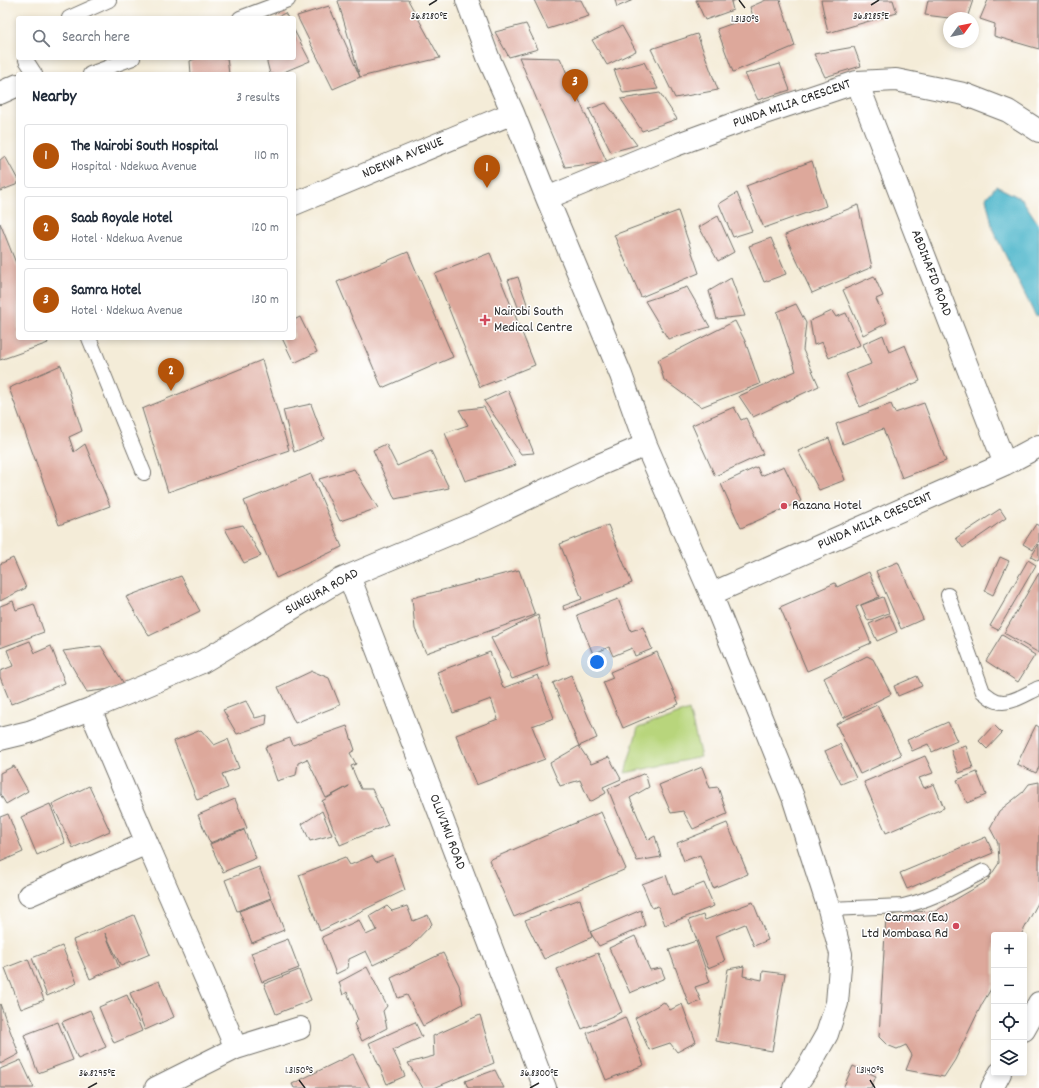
<!DOCTYPE html>
<meta charset="utf-8">
<style>
body{margin:0;font-family:Dekko,sans-serif;background:#f2f2f3;color:#1f2937}
.controls{position:absolute;right:12px;bottom:12px;display:grid;overflow:hidden;border-radius:4px;box-shadow:0 2px 6px #0003}
.controls button{width:36px;height:36px;display:grid;place-items:center;padding:0;border:0;border-bottom:1px solid #e0e1e3;background:#fff;color:#1f2937;font:20px sans-serif}
.compass{position:absolute;left:943px;top:12px;width:36px;height:36px;border-radius:50%;background:#fff;box-shadow:0 2px 6px #0003;rotate:57deg}
.you{position:absolute;left:597px;top:662px;width:14px;height:14px;margin:-10px;border:3px solid #fff;border-radius:50%;background:#1a73e8;box-shadow:0 0 0 6px #1a73e833}
.badge{display:grid;place-items:center;width:26px;height:26px;border-radius:50%;background:#b45309;color:#fff;font-size:13px;font-weight:700}
.pin{position:absolute;translate:-50% -33px;filter:drop-shadow(0 1px 2px #0008)}
.pin::after{content:'';position:absolute;top:21px;width:14px;height:12px;background:inherit;clip-path:polygon(0 0,100% 0,50% 100%)}
.list{margin:0;padding:0;list-style:none}
h2{display:flex;justify-content:space-between;align-items:center;height:52px;margin:0;padding:0 16px;font-size:17px}
h2 small{font-size:13px;font-weight:400;color:#747a83}
.list li{display:grid;grid-template-columns:26px 1fr auto;gap:12px;align-items:center;box-sizing:border-box;height:64px;margin:0 8px 8px;padding:0 8px;border:1px solid #e0e1e3;border-radius:4px}
.list b{display:block;font-size:15px;white-space:nowrap}
.list p{margin:0;font-size:13px;white-space:nowrap;color:#747a83}
.list em{font-size:13px;font-style:normal;color:#747a83}
.icon{flex:none;width:22px;height:22px;fill:none;stroke:currentColor;stroke-width:2;stroke-linecap:round;stroke-linejoin:round}
.map{position:relative;flex:none;width:1039px;height:1088px;overflow:hidden}
.search{position:absolute;background:#fff;box-shadow:0 2px 6px #0003;left:16px;top:16px;width:280px;height:44px;display:flex;align-items:center;gap:10px;box-sizing:border-box;padding:0 14px;border-radius:4px;color:#747a83;font-size:15px}
.panel{position:absolute;background:#fff;box-shadow:0 2px 6px #0003;left:16px;top:72px;width:280px;height:268px;border-radius:4px}
.map>svg:first-child{display:block}
.green{fill:#b8d57c;stroke:#728054}
.water{fill:#4cb5ca;stroke:#3c707a}
.building{fill:#dda89b}
.lines{fill:none;stroke-linecap:round;stroke-linejoin:round}
.service-casing{stroke:#716f68;stroke-width:16}
.minor-casing{stroke:#716f68;stroke-width:24}
.trunk-casing{stroke:#716f68;stroke-width:24}
.service{stroke:#fff;stroke-width:14}
.minor{stroke:#fff;stroke-width:22}
.trunk{stroke:#fff;stroke-width:22}
.ticks{fill:none;stroke:#2b2b2b;stroke-width:1.5}
.poi-dot{fill:#d1495b;stroke:#fff;stroke-width:1.5}
.labels{text-anchor:middle;dominant-baseline:central;stroke-width:3;stroke-linejoin:round;paint-order:stroke}
.street-label{font-size:14px;fill:#2b2b2b;stroke:#fff}
.poi-label{font-size:14px;fill:#2b2b2b;stroke:#fff;text-anchor:start}
.ticks-label{font-size:10px;text-anchor:middle;fill:#2b2b2b;stroke:#fff;stroke-width:3;stroke-linejoin:round;paint-order:stroke}
</style>
<div class="map">
<svg width="1039" height="1088" viewBox="0 0 1039 1088">
<rect width="100%" height="100%" fill="#fff"/>
<filter id="ink" filterUnits="userSpaceOnUse"><feTurbulence type="fractalNoise" baseFrequency=".025" numOctaves="2"/><feDisplacementMap in="SourceGraphic" scale="8" xChannelSelector="R" yChannelSelector="G"/><feConvolveMatrix kernelMatrix="1 2 1 2 8 2 1 2 1" color-interpolation-filters="sRGB"/></filter>
<filter id="wash" filterUnits="userSpaceOnUse"><feTurbulence type="fractalNoise" baseFrequency=".012" numOctaves="4" result="noise"/><feDisplacementMap in="SourceGraphic" scale="16" xChannelSelector="R" yChannelSelector="G"/><feGaussianBlur stdDeviation="0.9" result="paint"/><feColorMatrix in="noise" values="0 0 0 0 0 0 0 0 0 0 0 0 0 0 0 0 0 1.4 0 .05"/><feComposite in="paint" operator="in"/></filter>
<g filter="url(#wash)">
<rect width="100%" height="100%" fill="#f4ecd8"/>
<path class="green" d="M689,710L701,757L625,773L638,728Z"/>
<path class="water" d="M996,186L1022,199L1039,225V316L1035,315L993,230L986,198Z"/>
<g id="blocks">
<path class="building" d="M340,0H408L440,58L360,77L333,89L297,16L329,6L360,77L338,1Z
M534,0H581L589,16L548,29Z
M615,0H633L617,7Z
M696,0H736L731,2L733,10L705,20Z
M766,0H780L795,46L733,72L717,29L753,16L750,7Z
M821,0H893L897,13L828,33Z
M928,0H973L967,18H949L925,15Z
M988,0H1039V49L994,36L995,24L980,19Z
M285,13L288,18H275Z
M526,24L538,49L509,57L495,32Z
M622,26L636,51L607,65L592,40Z
M294,30L310,61L279,74H270L266,58H294Z
M697,34L718,90L675,98L651,49Z
M854,47L861,66L825,77L814,54Z
M519,57L560,58L607,162L565,167Z
M197,58H227L229,74H191L190,61Z
M644,62L658,89L623,93L614,70Z
M780,64L790,90L758,100L745,74Z
M660,93L677,119L642,131L621,99Z
M606,103L637,145L611,152L589,109Z
M5,156L18,180V184L0,191V160Z
M812,161L826,206L764,228L746,186Z
M737,193L752,231L733,237L719,204Z
M858,205L872,267L812,293L785,235Z
M678,211L699,273L641,297L614,235Z
M718,216L734,252L718,261L699,227Z
M0,223L18,268V338H46L48,343L0,360Z
M771,238L786,274L764,282L749,246Z
M408,252L453,357L382,388L337,282Z
M490,253L535,365L480,387L435,274Z
M874,276L883,296L876,299L887,323L863,335L843,290Z
M518,277L528,307H518L508,280Z
M731,278L745,316L717,319L709,291Z
M687,287L710,327L668,339L645,301Z
M796,304L806,323L803,350L819,386L753,417L739,396L796,371L777,312Z
M832,311L836,317L846,313L860,345L829,358L822,342L814,345L810,321Z
M300,317L317,352L294,363L282,338H294V320Z
M735,321L745,341L760,384L701,407L664,380L658,360Z
M883,335L889,352L905,345L920,381L860,407L846,374L871,364L863,344Z
M262,360L289,450L168,492L142,409Z
M61,365L82,431L69,437L74,452L85,444L110,506L59,525L9,388Z
M508,390L534,453L521,454L484,401Z
M924,403L946,461L902,478L883,429L843,444L836,424L891,404L895,413Z
M311,404L324,439L294,452L283,410Z
M484,407L516,465L465,481L445,433L468,425L459,410Z
M734,407L741,420L746,418L763,454L715,476L692,425Z
M829,438L845,480L819,490L798,451Z
M386,444L397,466L431,451L449,488L395,499L373,450Z
M784,466L801,501L741,528L721,484L757,467L761,476Z
M354,469L378,508L340,521L319,479Z
M311,474L342,547L276,578L244,501Z
M1000,509L1006,518L963,548L956,538Z
M1036,524L1039,526V541L1033,550L1023,544Z
M243,525L261,556L244,563L225,529Z
M608,525L632,583L564,610L563,606L582,599L560,544Z
M1039,544V559L1038,561L1031,557Z
M1000,557L1009,561L993,595L985,591Z
M13,558L26,588L0,601V564Z
M1028,560L1036,565L998,630L990,626Z
M898,562L923,619L901,629L876,571Z
M519,570L535,615L426,653L415,629L412,598Z
M869,572L879,597L856,607L871,643L807,671L780,607L835,583L837,587Z
M1039,573V653L1004,633Z
M181,576L200,611L149,636L126,597Z
M883,597L889,613L868,621L861,605Z
M618,599L631,631L643,627L652,649L635,656L632,648L613,656L609,647L593,654L577,615Z
M13,601L16,610L34,604L44,632L0,648V606Z
M538,615L549,665L512,679L491,638Z
M890,615L897,632L877,641L869,624Z
M1002,635L1035,655L1018,682L986,661Z
M30,641L35,653L51,646L65,683L11,704L0,677V671L13,666L7,650Z
M101,646L126,687L87,692L63,651Z
M490,652L503,688L538,675L554,718L532,726L545,759L476,785L456,735L498,719L491,699L453,713L437,672Z
M657,652L679,704L623,728L603,682L613,678L610,672Z
M867,656L873,659L891,694L843,718L824,678Z
M312,671L329,678L340,705L295,723L278,687Z
M571,675L597,738L579,746L553,683Z
M917,676L922,686L898,696L894,686Z
M246,701L255,718L267,715L266,724L237,734L223,710Z
M877,705L901,755L860,774L836,724Z
M948,722L957,741L932,752L928,744L912,751L907,740Z
M994,725L1002,733L987,749L979,741Z
M1036,725L1039,727V767L1036,773L1017,764Z
M347,726L355,750L350,753L356,764L351,766L361,789H372L388,825L340,845L322,801L349,786L326,798L307,759L298,763L296,775L277,781L265,747L290,738L293,745Z
M201,730L214,745L228,739L239,768L222,774L228,788L197,800L174,741Z
M840,744L856,778L841,784L825,751Z
M579,746L591,764L609,757L621,779L603,787L606,793L590,802L580,780L560,786L550,763Z
M966,746L973,768L959,773L951,750Z
M925,756L933,773L919,778L924,788L934,784L944,808L886,833L864,782Z
M14,766L28,791L6,804L0,794V773Z
M702,767L710,788L718,787L727,814L693,829L683,811L671,813L659,785Z
M977,772L986,795L967,803L957,780Z
M645,773L649,787L630,798L648,840L655,836L661,857L637,861L608,789Z
M1039,782V901L1021,935H994V984L982,1004L955,1060L944,1077L906,1070L912,1055L906,1045L897,1049L887,1045L879,1037L886,916L910,911L934,912L987,881L999,863L998,843L990,828L999,811L1023,792L1029,784Z
M89,786L110,831L73,848L52,804Z
M235,799L247,828L210,843L198,815Z
M50,804L65,843L37,855L21,817Z
M322,811L332,835L310,841L302,824Z
M601,812L626,869L514,917L489,860Z
M8,814L23,852L0,862V817Z
M727,823L748,874L713,888L700,855L684,861L677,843Z
M244,830L256,858L223,872L210,844Z
M986,837L993,853L907,889L900,873Z
M393,855L405,890L320,931L299,875L345,857L350,865L372,856L376,862Z
M259,867L271,898L237,911L225,880Z
M666,875L673,895L704,883L714,906L665,925L658,906L652,908L642,884Z
M272,899L284,930L252,943L239,911Z
M580,899L592,937L544,959L525,920Z
M753,902L768,940L754,946L745,924L716,936L725,961L708,968L689,920L703,915L705,920Z
M387,906L392,911L407,906L413,921L428,915L432,924L410,947L373,965L366,951L349,959L348,968L336,974L322,937L359,920L366,935L377,930L370,916Z
M641,910L645,926L599,946L590,932Z
M134,915L150,954L121,966L105,933L119,967L90,979L73,940Z
M635,936L650,970L661,968L665,978L630,993L609,948Z
M288,939L299,968L262,982L251,953Z
M696,941L710,982L695,987L701,1001L689,1005L669,950Z
M62,946L77,983L47,996L32,958Z
M443,953L459,985L463,1004L423,1026L407,995L398,998L391,978Z
M598,953L622,1012L582,1029L557,969Z
M28,959L44,1000L21,1009L5,968Z
M744,966L743,976L762,980L763,971L785,974L772,1051L716,1041L728,969Z
M367,967L387,1006L383,1011L387,1028L362,1041L354,1024L358,1020L347,992L343,995L339,982Z
M299,970L311,1000L276,1014L264,984Z
M159,981L174,1017L145,1030L130,993Z
M127,995L142,1031L114,1043L99,1007Z
M664,1002L670,1010L682,1004L696,1042L677,1052L670,1043L649,1050L635,1018Z
M0,1004L19,1054L0,1064Z
M90,1010L106,1047L78,1059L62,1022Z
M480,1015L494,1063L434,1088H423L408,1063L434,1056L433,1036Z
M625,1017L644,1065L606,1080L587,1033Z
M58,1022L73,1060L38,1073L24,1035Z
M415,1022L422,1037L393,1050L405,1076L387,1084L369,1043Z
M353,1054L370,1088H294L292,1084Z
M21,1060L34,1088H0V1069Z
M853,1066L876,1076L871,1088H843Z
M495,1070L504,1088H468L465,1081Z"/>
</g>
</g>
<g filter="url(#ink)">
<use href="#blocks" fill-opacity="0" stroke="#716f68" stroke-width="1"/>
<g class="lines">
<defs>
<path id="service" d="M69,18L109,0
M240,18L288,0
M26,58V60L35,74
M90,74L133,58
M89,338L144,473
M948,595L983,692C986,694 988,696 991,698C1006,709 1025,694 1039,688
M829,909L903,906C932,900 958,884 984,871"/>
<path id="minor" d="M467,0L488,57L513,113L547,198L621,375L646,445L711,594L793,797L829,909L841,954L837,1003L827,1034L809,1066L794,1088
M857,82L1005,464
M0,93L18,85
M547,198L673,146L755,116L857,82L896,80L964,94L1008,111L1039,131
M294,204L513,113
M349,576L545,1088
M711,594L1005,464L1039,446
M0,739L29,732L90,709L202,662L338,581L349,576L473,524L592,468L646,445
M147,843L236,1048L156,1088
M29,895L147,843L90,709
M236,1048L300,1028"/>
<path id="trunk" d="M1024,1030L1039,1003
M992,1088L1000,1073"/>
</defs>
<use href="#service" class="service-casing"/>
<use href="#minor" class="minor-casing"/>
<use href="#trunk" class="trunk-casing"/>
<use href="#service" class="service"/>
<use href="#minor" class="minor"/>
<use href="#trunk" class="trunk"/>
</g>
</g>
<path class="ticks" d="M739,0L745,8M429,5L437,0M871,5L879,0M299,1080L305,1088M870,1080L875,1088M88,1088L97,1083M530,1088L539,1083"/>
<g class="poi-dot">
<path d="M483 314h4v4h4v4h-4v4h-4v-4h-4v-4h4z"/>
<circle cx="784" cy="506" r="4"/>
<circle cx="956" cy="926" r="4"/>
</g>
<g class="labels">
<g class="street-label">
<text transform="translate(792 104) rotate(-19)">PUNDA MILIA CRESCENT</text>
<text transform="translate(403 158) rotate(-23)">NDEKWA AVENUE</text>
<text transform="translate(931 273) rotate(69)">ABDIHAFID ROAD</text>
<text transform="translate(875 521) rotate(-24)">PUNDA MILIA CRESCENT</text>
<text transform="translate(322 592) rotate(-29)">SUNGURA ROAD</text>
<text transform="translate(447 832) rotate(69)">OLUVIMU ROAD</text>
</g>
<g class="poi-label">
<text x="494" y="312">Nairobi South<tspan x="494" dy="16">Medical Centre</tspan></text>
<text x="792" y="506">Razana Hotel</text>
<text x="948" y="918" text-anchor="end">Carmax (Ea)<tspan x="948" dy="16">Ltd Mombasa Rd</tspan></text>
</g>
</g>
<g class="ticks-label">
<text x="871" y="19">36.8285°E</text>
<text x="429" y="19">36.8280°E</text>
<text x="745" y="22">1.3130°S</text>
<text x="299" y="1073">1.3150°S</text>
<text x="870" y="1073">1.3140°S</text>
<text x="97" y="1076">36.8295°E</text>
<text x="539" y="1076">36.8300°E</text>
</g>
</svg>
<div class="controls">
<button>+</button>
<button>−</button>
<button><svg class="icon" aria-label="locate" viewBox="0 0 24 24"><circle cx="12" cy="12" r="6"/><path d="M12 2v4M12 18v4M2 12h4M18 12h4"/></svg></button>
<button><svg class="icon" aria-label="layers" viewBox="0 0 24 24"><path d="M12 4l9 5-9 5-9-5zM3 14l9 5 9-5"/></svg></button>
</div>
<svg class="compass" viewBox="-18 -18 36 36"><path d="M0-13l5 13h-10z" fill="#e53935"/><path d="M0 13l5-13h-10z" fill="#747a83"/></svg>
<div class="you"></div>
<div class="pin badge" style="left:487px;top:188px">1</div>
<div class="pin badge" style="left:171px;top:391px">2</div>
<div class="pin badge" style="left:575px;top:102px">3</div>
<div class="search"><svg class="icon" aria-label="search" viewBox="0 0 24 24"><circle cx="10" cy="10" r="6"/><path d="M15 15l6 6"/></svg>Search here</div>
<section class="panel">
<h2>Nearby<small>3 results</small></h2>
<ul class="list">
<li><span class="badge">1</span><div><b>The Nairobi South Hospital</b><p>Hospital · Ndekwa Avenue</p></div><em>110 m</em></li>
<li><span class="badge">2</span><div><b>Saab Royale Hotel</b><p>Hotel · Ndekwa Avenue</p></div><em>120 m</em></li>
<li><span class="badge">3</span><div><b>Samra Hotel</b><p>Hotel · Ndekwa Avenue</p></div><em>130 m</em></li>
</ul>
</section>
</div>
